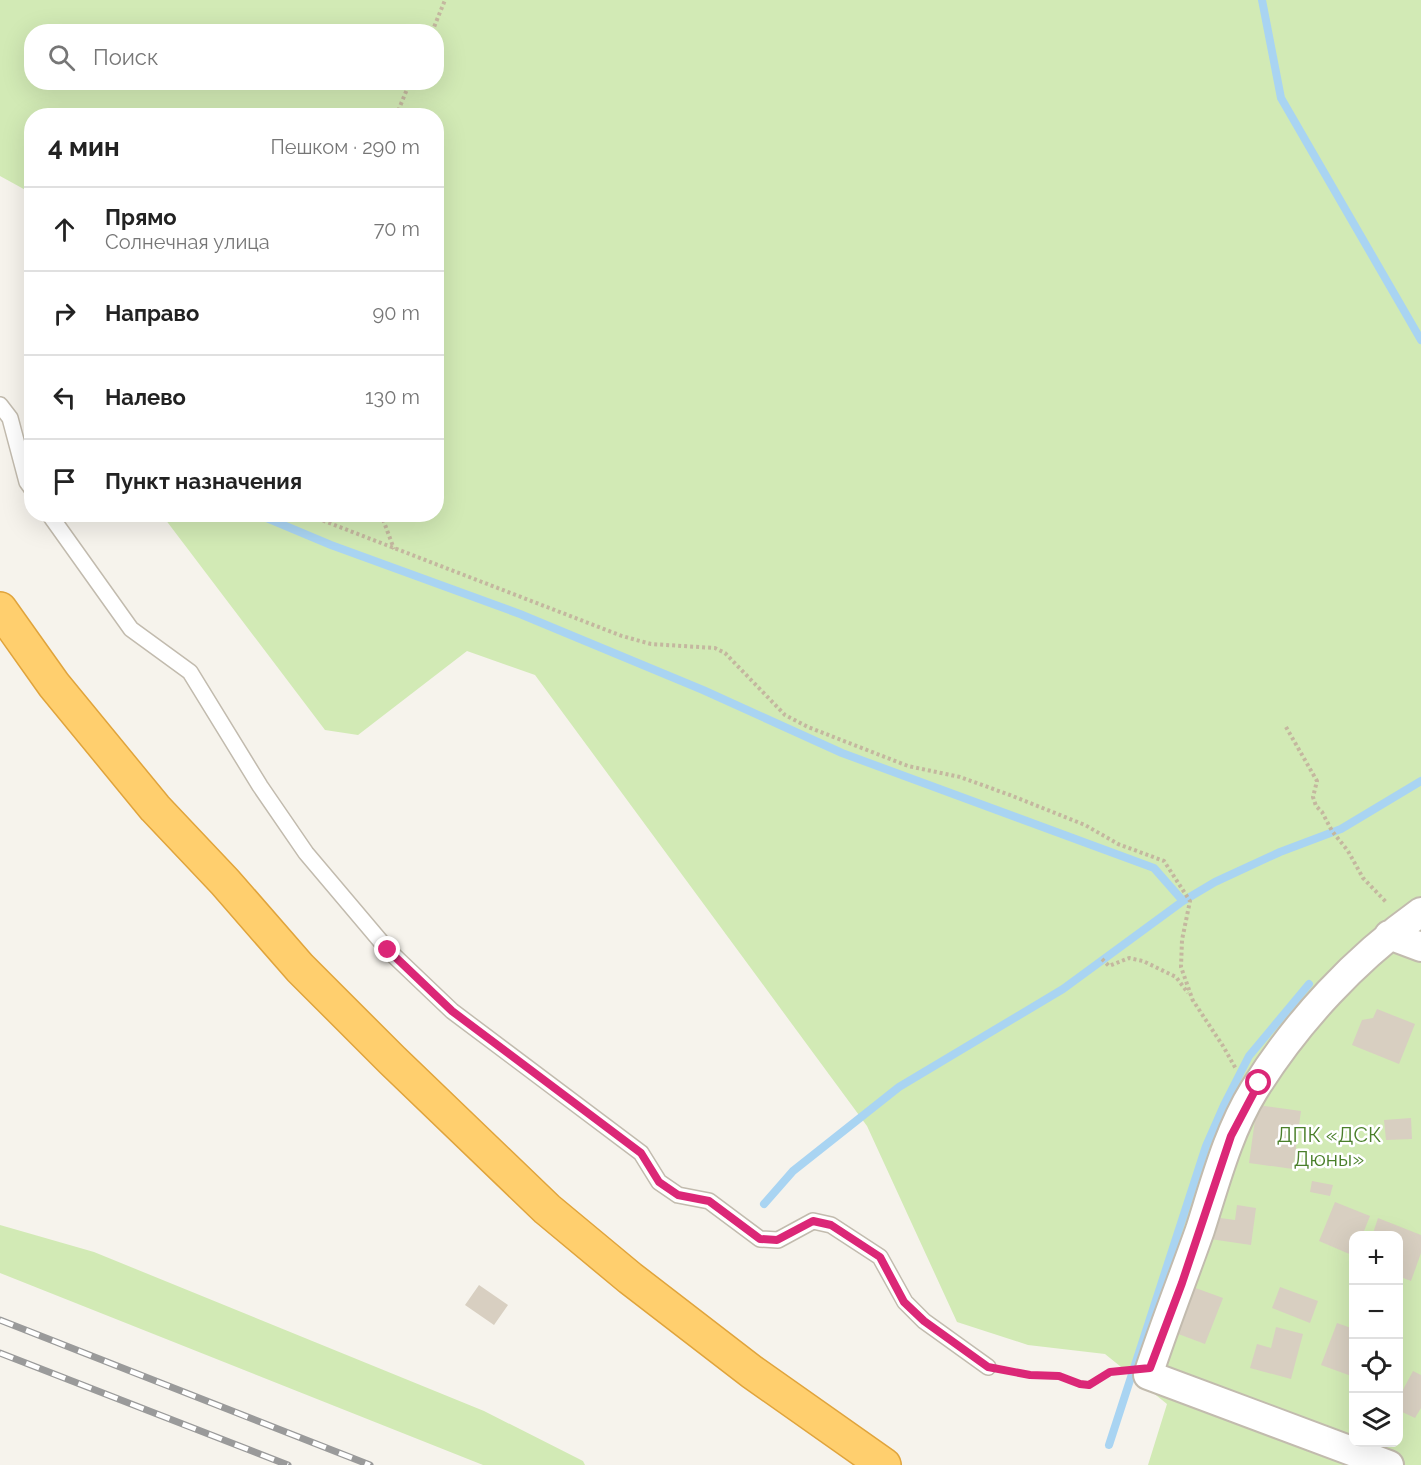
<!DOCTYPE html>
<html lang="ru">
<meta charset="utf-8">
<style>
body{margin:0;font-family:Raleway,sans-serif;background:#f6f6f6;color:#222}
.controls{position:absolute;right:18px;bottom:18px;display:grid;overflow:hidden;border-radius:12px;box-shadow:0 6px 24px #0002}
.controls button{width:54px;height:54px;display:grid;place-items:center;padding:0;border:0;border-bottom:2px solid #e0e0e0;background:#fff;color:#222;font:30px sans-serif}
.stop{position:absolute;width:18px;height:18px;margin:-14px;border:4px solid #db2777;border-radius:50%;background:#fff}
.stop.end{background:#db2777;border-color:#fff;box-shadow:0 2px 6px #0008}
.list{margin:0;padding:0;list-style:none}
h2{display:flex;justify-content:space-between;align-items:center;height:78px;margin:0;padding:0 24px;font-size:26px}
h2 small{font-size:20px;font-weight:400;color:#767676}
.list li{display:grid;grid-template-columns:39px 1fr auto;gap:18px;align-items:center;box-sizing:border-box;height:84px;padding:0 24px;border-top:2px solid #e0e0e0}
.list b{display:block;font-size:22px;white-space:nowrap}
.list p{margin:0;font-size:20px;white-space:nowrap;color:#767676}
.list em{font-size:20px;font-style:normal;color:#767676}
.icon{flex:none;width:33px;height:33px;fill:none;stroke:currentColor;stroke-width:2;stroke-linecap:round;stroke-linejoin:round}
.map{position:relative;flex:none;width:1421px;height:1465px;overflow:hidden}
.search{position:absolute;background:#fff;box-shadow:0 6px 24px #0002;left:24px;top:24px;width:420px;height:66px;display:flex;align-items:center;gap:15px;box-sizing:border-box;padding:0 21px;border-radius:24px;color:#767676;font-size:22px}
.panel{position:absolute;background:#fff;box-shadow:0 6px 24px #0002;left:24px;top:108px;width:420px;height:414px;border-radius:24px}
.map>svg:first-child{display:block}
.green{fill:#d2eab5;fill-rule:evenodd}
.lines{fill:none;stroke-linecap:round;stroke-linejoin:round}
.stream{stroke:#a9d4f2;stroke-width:8}
.building{fill:#d8cfc1}
.lane-casing{stroke:#c2bbae;stroke-width:18}
.street-casing{stroke:#c2bbae;stroke-width:32}
.highway-casing{stroke:#e0a43c;stroke-width:36}
.path{stroke:#c4b79f;stroke-width:4;stroke-dasharray:3 3;stroke-linecap:butt}
.lane{stroke:#fff;stroke-width:15}
.street{stroke:#fff;stroke-width:28}
.highway{stroke:#ffcf6e;stroke-width:33}
.rail-casing{stroke:#9a9a9a;stroke-width:7}
.rail{stroke:#fff;stroke-width:4.5;stroke-dasharray:14;stroke-linecap:butt}
.route{stroke:#db2777;stroke-width:8}
.labels{text-anchor:middle;dominant-baseline:central;stroke-width:5;stroke-linejoin:round;paint-order:stroke}
.park-label{font-size:21px;fill:#4a7f2a;stroke:#fff}
</style>
<div class="map">
<svg width="1421" height="1465" viewBox="0 0 1421 1465">
<rect width="100%" height="100%" fill="#f6f3ec"/>
<path class="green" d="M0,0H1421V1465H1148L1167,1404L1105,1354L1028,1345L957,1322L867,1126L535,675L467,651L358,735L325,730L162,515L436,514V116H32L31,193L0,176ZM32,32H436V82H32ZM1354,1236H1398V1442H1354Z
M0,1225L94,1252L484,1411L583,1461L585,1465H483L0,1273Z"/>
<g class="lines">
<path class="stream" d="M1262,0L1281,98L1421,340
M257,514L331,545L520,614L703,690L842,753L1154,868L1183,901
M764,1204L793,1171L899,1087L1063,989L1183,901L1215,882L1280,852L1341,829L1421,781
M1109,1445L1206,1146L1224,1105L1249,1056L1309,984"/>
</g>
<path class="building" d="M1377,1009L1415,1024L1399,1064L1352,1045L1362,1020L1373,1018Z
M1257,1105L1301,1111L1293,1169L1249,1163Z
M1411,1118L1412,1139L1386,1140L1384,1120Z
M1312,1181L1333,1185L1330,1196L1310,1192Z
M1335,1202L1370,1216L1362,1236H1354V1256L1319,1241Z
M1237,1205L1256,1208L1251,1245L1210,1239L1213,1217L1235,1220Z
M1378,1218L1421,1235V1253L1411,1281L1398,1276V1236H1372Z
M479,1285L508,1305L494,1325L465,1305Z
M1190,1286L1223,1298L1205,1344L1173,1332Z
M1280,1287L1318,1301L1310,1323L1272,1308Z
M1337,1323L1354,1329V1377L1321,1365Z
M1276,1327L1303,1334L1291,1379L1250,1368L1257,1344L1271,1348Z
M1413,1371L1421,1375V1408L1415,1418L1398,1410V1399Z"/>
<g class="lines">
<defs>
<path id="lane" d="M0,405L10,418L27,482L32,489
M49,514L131,629L190,672L260,786L306,853L388,950L452,1011L641,1153L659,1182L678,1195L709,1201L760,1239L778,1240L813,1221L831,1225L880,1257L905,1302L924,1321L988,1367"/>
<path id="street" d="M1389,935L1421,947
M1389,1465L1148,1375C1164,1326 1183,1278 1200,1230C1215,1183 1228,1132 1254,1090C1297,1021 1355,959 1421,912"/>
<path id="highway" d="M0,609L54,685L155,808L225,882L300,968L392,1060L547,1209L630,1278L752,1372L884,1465"/>
</defs>
<use href="#lane" class="lane-casing"/>
<use href="#street" class="street-casing"/>
<use href="#highway" class="highway-casing"/>
<path class="path" d="M432,32L445,0
M396,116L410,82
M306,514L622,636L651,644L715,648L725,653L785,715L808,727L908,766L960,777L1010,795L1085,825L1118,844L1164,861L1190,901L1182,940L1181,967L1193,1001
M381,514L394,549
M1286,727L1317,781L1313,797L1316,806L1322,812L1332,831L1348,851L1363,878L1387,903
M1102,959L1109,966L1129,958L1143,961L1176,977L1188,993
M1192,999L1223,1046L1236,1069
M1006,1371L1030,1375L1059,1376L1080,1385H1089L1110,1372L1122,1371"/>
<use href="#lane" class="lane"/>
<use href="#street" class="street"/>
<use href="#highway" class="highway"/>
<defs>
<path id="rail" d="M0,1320L370,1465
M0,1353L288,1465"/>
</defs>
<use href="#rail" class="rail-casing"/>
<use href="#rail" class="rail"/>
</g>
<g class="lines">
<path class="route" d="M388,950L452,1011L641,1153L659,1182L678,1195L709,1201L760,1239L777,1240L813,1221L831,1225L880,1257L904,1302L924,1321L988,1367L1030,1375L1059,1376L1080,1384L1089,1385L1110,1372L1150,1368L1182,1283L1231,1136L1259,1083"/>
</g>
<g class="labels">
<g class="park-label">
<text x="1329" y="1134">ДПК «ДСК<tspan x="1329" dy="24">Дюны»</tspan></text>
</g>
</g>
</svg>
<div class="controls">
<button>+</button>
<button>−</button>
<button><svg class="icon" aria-label="locate" viewBox="0 0 24 24"><circle cx="12" cy="12" r="6"/><path d="M12 2v4M12 18v4M2 12h4M18 12h4"/></svg></button>
<button><svg class="icon" aria-label="layers" viewBox="0 0 24 24"><path d="M12 4l9 5-9 5-9-5zM3 14l9 5 9-5"/></svg></button>
</div>
<div class="stop" style="left:1259px;top:1083px"></div>
<div class="stop end" style="left:388px;top:950px"></div>
<div class="search"><svg class="icon" aria-label="search" viewBox="0 0 24 24"><circle cx="10" cy="10" r="6"/><path d="M15 15l6 6"/></svg>Поиск</div>
<section class="panel">
<h2>4 мин<small>Пешком · 290 m</small></h2>
<ul class="list">
<li><svg class="icon" aria-label="ahead" viewBox="0 0 24 24"><path d="M12 20V5M6 11l6-6 6 6"/></svg><div><b>Прямо</b><p>Солнечная улица</p></div><em>70 m</em></li>
<li><svg class="icon" aria-label="right" viewBox="0 0 24 24"><path d="M7 20v-9h11M14 6l5 5-5 5"/></svg><div><b>Направо</b></div><em>90 m</em></li>
<li><svg class="icon" aria-label="left" viewBox="0 0 24 24"><path d="M17 20v-9H6M10 6l-5 5 5 5"/></svg><div><b>Налево</b></div><em>130 m</em></li>
<li><svg class="icon" aria-label="arrive" viewBox="0 0 24 24"><path d="M6 21V4h12l-3 4 3 4H6"/></svg><div><b>Пункт назначения</b></div></li>
</ul>
</section>
</div>
